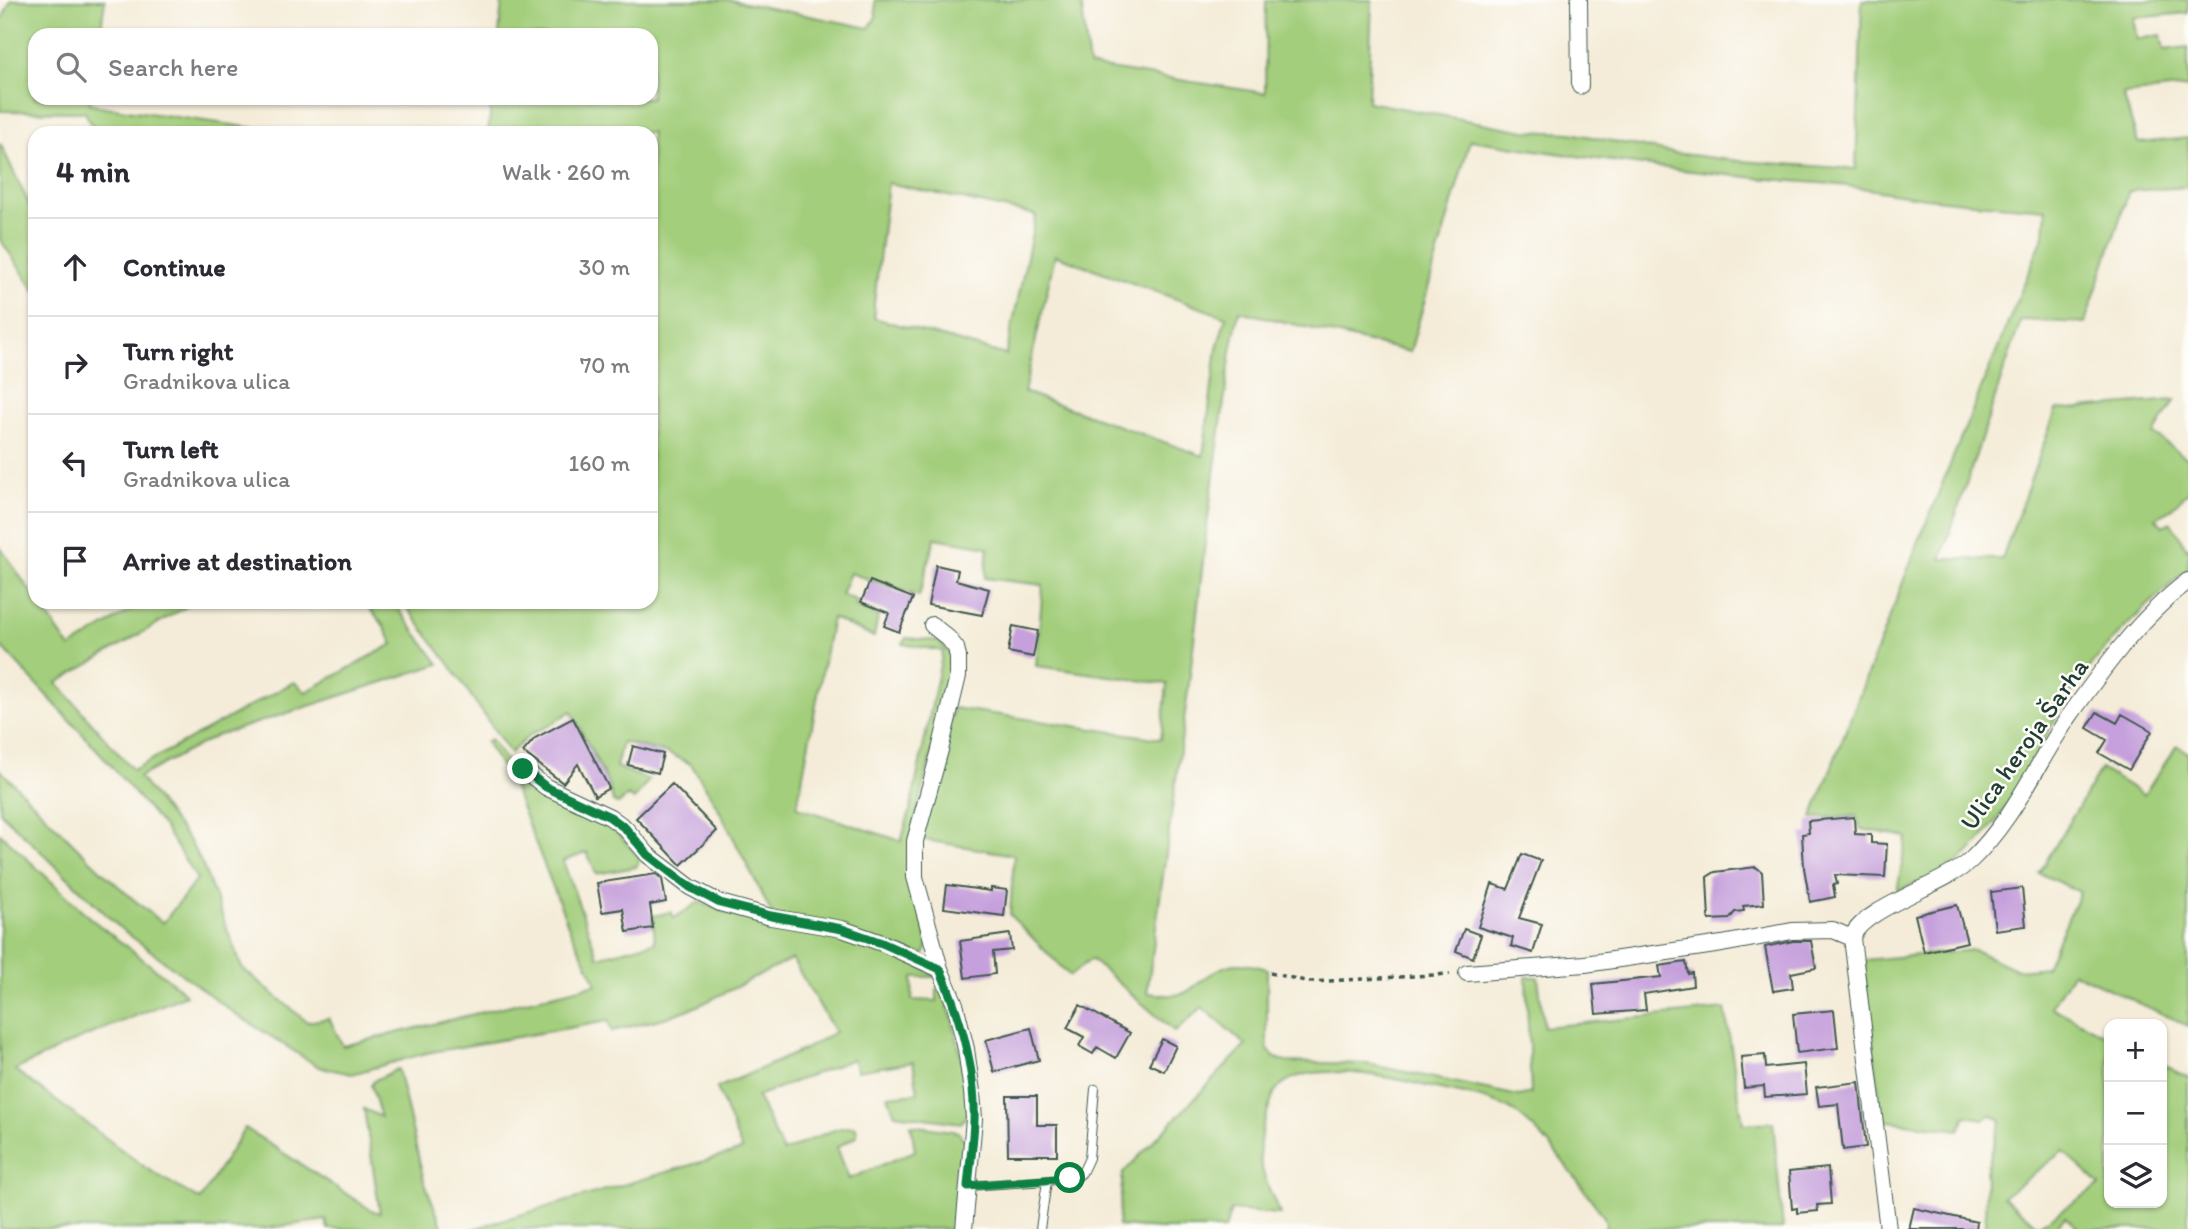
<!DOCTYPE html>
<meta charset="utf-8">
<style>
body{margin:0;font-family:Itim,sans-serif;background:#f2f2f3;color:#2b2b33}
.controls{position:absolute;right:21px;bottom:21px;display:grid;overflow:hidden;border-radius:14px;box-shadow:0 2px 5px #0004}
.controls button{width:63px;height:63px;display:grid;place-items:center;padding:0;border:0;border-bottom:2px solid #e1e1e2;background:#fff;color:#2b2b33;font:35px sans-serif}
.stop{position:absolute;width:21px;height:21px;margin:-16px;border:5px solid #0b8043;border-radius:50%;background:#fff}
.stop.end{background:#0b8043;border-color:#fff;box-shadow:0 2px 7px #0008}
.list{margin:0;padding:0;list-style:none}
h2{display:flex;justify-content:space-between;align-items:center;height:91px;margin:0;padding:0 28px;font-size:30px}
h2 small{font-size:23px;font-weight:400;color:#7c7c81}
.list li{display:grid;grid-template-columns:46px 1fr auto;gap:21px;align-items:center;box-sizing:border-box;height:98px;padding:0 28px;border-top:2px solid #e1e1e2}
.list b{display:block;font-size:26px;white-space:nowrap}
.list p{margin:0;font-size:23px;white-space:nowrap;color:#7c7c81}
.list em{font-size:23px;font-style:normal;color:#7c7c81}
.icon{flex:none;width:38px;height:38px;fill:none;stroke:currentColor;stroke-width:2;stroke-linecap:round;stroke-linejoin:round}
.map{position:relative;flex:none;width:2188px;height:1229px;overflow:hidden}
.search{position:absolute;background:#fff;box-shadow:0 2px 5px #0004;left:28px;top:28px;width:630px;height:77px;display:flex;align-items:center;gap:18px;box-sizing:border-box;padding:0 24px;border-radius:21px;color:#7c7c81;font-size:26px}
.panel{position:absolute;background:#fff;box-shadow:0 2px 5px #0004;left:28px;top:126px;width:630px;height:483px;border-radius:21px}
.map>svg:first-child{display:block}
.green{fill:#a3ce7b;stroke:#618658;stroke-width:2;fill-rule:evenodd}
.building{fill:#c6a0dc}
.lines{fill:none;stroke-linecap:round;stroke-linejoin:round}
.service-casing{stroke:#3f574d;stroke-width:10}
.minor-casing{stroke:#3f574d;stroke-width:18}
.path{stroke:#3f574d;stroke-width:3.5;stroke-dasharray:5 5;stroke-linecap:butt}
.service{stroke:#fff;stroke-width:8}
.minor{stroke:#fff;stroke-width:16}
.route{stroke:#0b8043;stroke-width:9}
.labels{text-anchor:middle;dominant-baseline:central;stroke-width:5;stroke-linejoin:round;paint-order:stroke}
.street-label{font-size:26px;fill:#1f3d34;stroke:#fdfcf7}
</style>
<div class="map">
<svg width="2188" height="1229" viewBox="0 0 2188 1229">
<rect width="100%" height="100%" fill="#fdfcf7"/>
<filter id="ink" filterUnits="userSpaceOnUse"><feTurbulence type="fractalNoise" baseFrequency=".0143" numOctaves="2"/><feDisplacementMap in="SourceGraphic" scale="14" xChannelSelector="R" yChannelSelector="G"/><feConvolveMatrix kernelMatrix="1 2 1 2 8 2 1 2 1" color-interpolation-filters="sRGB"/></filter>
<filter id="wash" filterUnits="userSpaceOnUse"><feTurbulence type="fractalNoise" baseFrequency=".00686" numOctaves="4" result="noise"/><feDisplacementMap in="SourceGraphic" scale="28" xChannelSelector="R" yChannelSelector="G"/><feGaussianBlur stdDeviation="1.57" result="paint"/><feColorMatrix in="noise" values="0 0 0 0 0 0 0 0 0 0 0 0 0 0 0 0 0 1.4 0 .05"/><feComposite in="paint" operator="in"/></filter>
<g filter="url(#wash)">
<rect width="100%" height="100%" fill="#f4ecd8"/>
<path class="green" d="M11,0H105L100,35H35V98H90V103L99,106L289,133H96L85,112L0,111V24Z
M502,0H730L869,28L876,17L875,0H1081L1089,66L1265,93L1266,0H1372L1368,102L1525,131L1571,133L1674,153L1739,161L1856,169L1862,0H2188V13L2133,18L2137,39L2161,35L2164,50L2188,47V87L2123,94L2138,143L2188,138V187L2129,191L2085,323L2021,320L1941,559H2002L2056,410L2175,400L2154,434L2188,459V492L2169,511L2155,518L2163,526L2171,522L2186,548L2188,547V569C2150,603 2110,638 2080,680C2039,737 2017,810 1963,858C1945,874 1919,882 1897,891L1907,837L1861,829L1856,816L1812,818L1918,543L2044,235L2046,209C2004,205 1961,203 1919,197C1885,193 1853,185 1819,183C1702,175 1586,158 1470,140L1410,352L1239,311L1231,351L1207,525L1189,684L1147,993C1158,994 1170,997 1181,994C1188,993 1194,986 1200,982C1225,962 1236,960 1267,969V1048L1274,1057L1285,1062L1368,1064L1519,1096L1531,1093L1526,977H1538L1544,1027L1725,1009L1743,1124L1773,1122L1783,1229H1605L1606,1222L1603,1215C1577,1182 1548,1135 1513,1111C1491,1097 1451,1092 1426,1086C1391,1077 1304,1058 1277,1089C1272,1094 1270,1106 1267,1113C1251,1156 1263,1175 1280,1214L1231,1210L1225,1229H1161L1118,1226L1123,1173L1246,1045L1202,1007L1175,1032L1091,959L1070,976L1010,915L1014,855L919,839L954,708L1161,739L1167,684L1036,666L1043,585L985,578L988,547L935,538L919,596L850,573L841,594L858,601L855,607L878,616L874,637L832,618L797,807L901,841L910,811L943,651L903,644L906,638L939,641L951,655L953,667L910,841L928,946L924,955L772,914L717,806L691,764L668,753L622,742L616,767L649,780L634,800L628,796L618,804L613,802L609,785L571,711L552,724L531,734L510,753L450,665L403,602H651V133H488L492,98H651V35H499ZM888,183L1036,215L1006,355L874,318V304ZM1055,255L1226,317L1217,348L1203,456L1024,392Z
M0,143L35,217V291L0,239Z
M0,547L35,598V602H38L70,648L144,602H194L57,683L133,770L294,682L306,692L393,644L382,623L364,602H393L439,664L216,736L139,777L190,842L203,866L242,968L307,1022L329,1018L343,1046L597,984L570,930L513,786L486,742L490,739L518,777L542,794L573,811L611,825L640,859L636,867L596,874L587,852L563,861L598,957L655,942L653,916L671,912L674,918L699,902L725,912L827,929L918,965L936,977H913L912,1000L937,1001V988H941C959,1028 963,1070 969,1112L961,1123L895,1114L888,1096L918,1093L913,1062L857,1071L853,1059L757,1096L783,1152C803,1144 835,1125 856,1127L857,1136L837,1147L849,1179L915,1151L911,1125L958,1132L966,1142L957,1229H472L742,1150L717,1088L803,1050L835,1032L792,959L698,1006L664,1018L612,1031L608,1021L426,1053L352,1074L319,1067L234,1013L120,928L0,812V770C53,822 103,878 163,923L197,879L163,826L101,754L0,645Z
M2177,745L2188,753V1026L2073,972L2051,1007L2109,1037V1203H2162V1064L2188,1077V1229H2079L2065,1217L2054,1229H1985L1986,1172L2001,1120L1990,1114L1984,1119L1965,1116L1959,1130L1882,1120L1865,980V960L1974,950L2017,970L2046,967L2080,892L2039,873L2101,769L2144,795ZM2063,1151L2100,1185L2038,1226L2003,1197Z
M0,833L90,918L182,990L186,995L77,1040L15,1070L146,1168L200,1200L245,1128L371,1210L380,1213L364,1109L381,1117L371,1085L375,1080L398,1069L424,1181L443,1229H328L326,1220L261,1229H0Z"/>
<g id="blocks">
<path class="building" d="M936,565L958,570L956,580L989,589L982,615L928,605Z
M870,581L913,598L899,632L884,626L889,613L861,602Z
M1013,626L1038,631L1033,657L1008,652Z
M2097,712L2117,723L2122,714L2152,731L2129,770L2099,753L2107,740L2087,728Z
M573,718L609,788L595,796L578,764L563,783L523,752L535,738Z
M633,746L663,754L658,773L628,765Z
M672,784L717,831L681,865L636,818Z
M1854,817L1855,834L1871,835V843L1887,844L1885,877L1835,875L1837,884L1833,885L1835,897L1810,902L1804,868L1802,834L1809,833L1808,821Z
M1522,854L1541,861L1519,918L1542,924L1533,953L1511,946L1513,938L1478,927L1492,884L1508,889Z
M1756,867L1762,872L1764,904L1743,906L1744,911L1735,912L1729,919L1709,920L1707,877L1715,872Z
M656,874L662,879L666,902L650,905L653,928L627,932L623,909L602,912L597,883Z
M947,885L991,891V888L1007,890L1004,916L944,908Z
M2022,888L2026,926L1995,930L1991,892Z
M1957,905L1967,942L1924,952L1915,915Z
M1464,929L1481,935L1473,958L1456,951Z
M1010,934L1012,950L993,952L995,974L965,978L960,941Z
M1793,941H1811L1816,968L1791,973L1793,988L1773,991L1765,947Z
M1686,962L1688,974L1692,973L1693,986L1644,994L1646,1010L1596,1014L1593,984L1661,977L1659,966Z
M1080,1005L1130,1033L1116,1058L1097,1047L1093,1054L1079,1046L1084,1037L1067,1028Z
M1834,1010L1838,1048L1797,1053L1793,1014Z
M1031,1028L1039,1060L994,1072L986,1040Z
M1162,1039L1176,1046L1164,1071L1149,1064Z
M1765,1055L1766,1068L1804,1064L1807,1094L1765,1097L1764,1086L1744,1088L1741,1057Z
M1859,1082L1866,1147L1843,1150L1838,1104L1819,1106L1816,1087Z
M1007,1096H1037V1125H1057V1155H1008Z
M1828,1168L1831,1204L1817,1205L1818,1211L1797,1213V1208L1792,1209L1789,1172Z
M1914,1208L1977,1222L1976,1229H1909Z"/>
</g>
</g>
<g filter="url(#ink)">
<use href="#blocks" fill-opacity="0" stroke="#3f574d" stroke-width="2"/>
<g class="lines">
<defs>
<path id="service" d="M968,1186L1047,1181L1077,1177L1082,1173L1089,1158L1095,1089
M1040,1229L1047,1181"/>
<path id="minor" d="M1579,0L1580,86
M932,625L948,638L956,648L958,657V676L940,750L915,841V877L940,969L955,1004L966,1049L972,1092L974,1119L964,1229
M523,769L546,787L610,817L625,828L648,855L690,887L720,903L771,917L842,929L882,943L940,969
M1467,973L1585,964L1722,944L1792,931L1833,930L1852,938
M1888,1229L1852,938C1860,909 1944,885 1970,861C2012,821 2034,769 2066,721C2101,671 2139,618 2188,581"/>
</defs>
<use href="#service" class="service-casing"/>
<use href="#minor" class="minor-casing"/>
<path class="path" d="M1270,973L1310,982L1450,974"/>
<use href="#service" class="service"/>
<use href="#minor" class="minor"/>
</g>
</g>
<g class="lines" filter="url(#ink)">
<path class="route" d="M523,769L546,787L610,817L625,828L648,855L690,887L720,903L771,916L842,929L882,943L940,969C960,1016 976,1070 974,1121C973,1143 970,1165 968,1186L1070,1178"/>
</g>
<g class="labels">
<g class="street-label">
<text transform="translate(2024 744) rotate(-55)">Ulica heroja Šarha</text>
</g>
</g>
</svg>
<div class="controls">
<button>+</button>
<button>−</button>
<button><svg class="icon" aria-label="layers" viewBox="0 0 24 24"><path d="M12 4l9 5-9 5-9-5zM3 14l9 5 9-5"/></svg></button>
</div>
<div class="stop" style="left:1070px;top:1178px"></div>
<div class="stop end" style="left:523px;top:769px"></div>
<div class="search"><svg class="icon" aria-label="search" viewBox="0 0 24 24"><circle cx="10" cy="10" r="6"/><path d="M15 15l6 6"/></svg>Search here</div>
<section class="panel">
<h2>4 min<small>Walk · 260 m</small></h2>
<ul class="list">
<li><svg class="icon" aria-label="ahead" viewBox="0 0 24 24"><path d="M12 20V5M6 11l6-6 6 6"/></svg><div><b>Continue</b></div><em>30 m</em></li>
<li><svg class="icon" aria-label="right" viewBox="0 0 24 24"><path d="M7 20v-9h11M14 6l5 5-5 5"/></svg><div><b>Turn right</b><p>Gradnikova ulica</p></div><em>70 m</em></li>
<li><svg class="icon" aria-label="left" viewBox="0 0 24 24"><path d="M17 20v-9H6M10 6l-5 5 5 5"/></svg><div><b>Turn left</b><p>Gradnikova ulica</p></div><em>160 m</em></li>
<li><svg class="icon" aria-label="arrive" viewBox="0 0 24 24"><path d="M6 21V4h12l-3 4 3 4H6"/></svg><div><b>Arrive at destination</b></div></li>
</ul>
</section>
</div>
